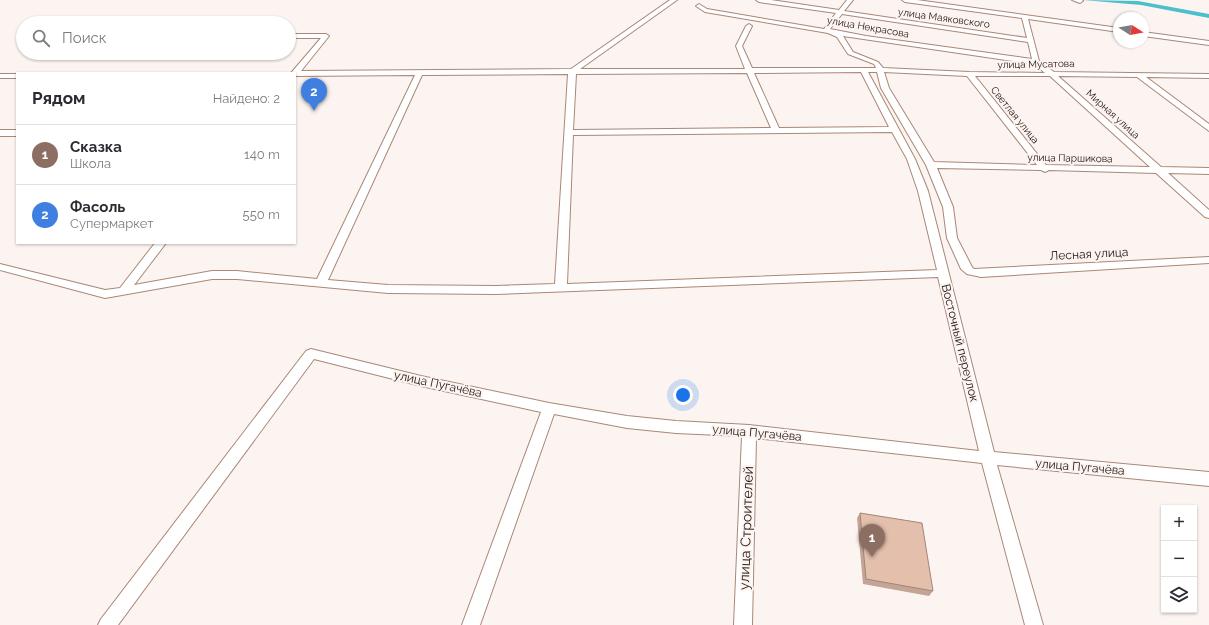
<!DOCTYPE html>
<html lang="ru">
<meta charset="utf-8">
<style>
body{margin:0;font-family:Raleway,sans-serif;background:#f7f7f7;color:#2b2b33}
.controls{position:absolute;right:12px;bottom:12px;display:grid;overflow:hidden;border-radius:0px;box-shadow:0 1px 3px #0004}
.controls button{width:36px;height:36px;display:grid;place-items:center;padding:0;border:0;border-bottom:1px solid #e1e1e2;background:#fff;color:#2b2b33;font:20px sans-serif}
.compass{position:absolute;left:1113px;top:12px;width:36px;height:36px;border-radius:50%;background:#fff;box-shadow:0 1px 3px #0004;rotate:101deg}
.you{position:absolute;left:683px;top:395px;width:14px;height:14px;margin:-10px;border:3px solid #fff;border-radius:50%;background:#1a73e8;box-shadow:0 0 0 6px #1a73e833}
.badge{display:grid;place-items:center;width:26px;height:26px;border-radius:50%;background:#18636f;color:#fff;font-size:13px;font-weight:700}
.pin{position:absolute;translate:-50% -33px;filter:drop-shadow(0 1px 2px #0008)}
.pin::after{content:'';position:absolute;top:21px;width:14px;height:12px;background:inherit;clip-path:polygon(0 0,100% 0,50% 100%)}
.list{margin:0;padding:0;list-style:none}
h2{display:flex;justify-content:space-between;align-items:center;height:52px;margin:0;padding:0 16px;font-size:17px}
h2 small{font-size:13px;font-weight:400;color:#7c7c81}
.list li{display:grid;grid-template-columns:26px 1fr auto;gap:12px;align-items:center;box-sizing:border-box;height:60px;padding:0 16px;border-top:1px solid #e1e1e2}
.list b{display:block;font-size:15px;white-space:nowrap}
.list p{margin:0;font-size:13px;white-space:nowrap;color:#7c7c81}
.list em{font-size:13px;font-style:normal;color:#7c7c81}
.icon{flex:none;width:22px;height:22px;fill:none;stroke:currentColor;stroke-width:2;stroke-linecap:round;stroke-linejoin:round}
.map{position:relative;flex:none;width:1209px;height:625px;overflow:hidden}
.search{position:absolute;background:#fff;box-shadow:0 1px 3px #0004;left:16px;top:16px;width:280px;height:44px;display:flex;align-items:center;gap:10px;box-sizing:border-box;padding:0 14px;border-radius:22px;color:#7c7c81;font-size:15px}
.panel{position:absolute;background:#fff;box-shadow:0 1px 3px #0004;left:16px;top:72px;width:280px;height:172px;border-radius:0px}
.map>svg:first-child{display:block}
.water{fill:#4cbecc}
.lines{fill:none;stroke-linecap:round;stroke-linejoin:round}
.minor-casing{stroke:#aa8776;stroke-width:2}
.minor{fill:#fff;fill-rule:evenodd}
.wall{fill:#c4a494}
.building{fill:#e4bfac;stroke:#a08678}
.labels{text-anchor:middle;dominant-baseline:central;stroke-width:4;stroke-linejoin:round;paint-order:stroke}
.far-street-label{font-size:10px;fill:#23160f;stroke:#fcf4f1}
.street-label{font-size:12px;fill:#23160f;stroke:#fcf4f1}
.near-street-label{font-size:14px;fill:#23160f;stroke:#fcf4f1}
</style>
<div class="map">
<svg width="1209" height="625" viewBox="0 0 1209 625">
<rect width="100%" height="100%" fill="#fcf4f1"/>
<path class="water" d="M1083,0L1138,1L1209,14V18L1141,5Z"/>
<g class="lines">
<defs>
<path id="minor" d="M670,0H677L580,69H745L736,46L746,26L749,24L752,26L742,46L752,68H876L874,64L848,54L837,37L828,33L705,12L696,6L699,4L707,9L824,29L836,13L759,2L756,0H771L839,10L847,0H853L844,11L1027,38L1022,18L905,2L902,0H917L1119,28V32L1028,19L1039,61L1054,72L1209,74V78L1146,77L1209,124V131L1137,77L1058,76L1161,167L1209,168V174L1168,173L1209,210V218L1205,217L1156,173L1049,170L1045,172L1041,170L937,168L953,207L957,238L972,267L974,269L1209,257V263L981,277L967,274L961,269L947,238L943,207L926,165L881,88L877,72H868L915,159L928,191L994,452L1209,472V486L997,465L1043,625H1025L982,463L756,438L752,625H734L742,436L676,433L627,428L554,414L480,625H462L541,412L421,386L314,359L118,625H98L101,619L306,351L311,349L421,376L549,403L627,416L676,421L749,425L979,451L938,277L496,294L388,293L237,279H212L105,298L0,270V264L105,290L120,288L155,243H166L134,285L212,271H237L317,279L415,75L295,76V73H291L321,38H289V34H326L329,36L301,71L571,69ZM842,14L1028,42L1032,59L866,36L830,29ZM843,36L1034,64L1045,73L969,72L883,68L878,62L853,52ZM861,72L889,127L779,128L754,73ZM884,72L967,76L1037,165L934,162L889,88ZM747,73L771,128L573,130L576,74ZM568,74L555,284L496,286L388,285L328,280L422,75ZM975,76H1050L1150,167L1046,165ZM892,132L907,159L918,191L937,270L567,284L573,135Z
M1072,0H1082L1083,1L1080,3Z
M1143,32L1209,41V45L1143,36Z
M0,74H17V78H0Z
M0,130H17V136H0Z"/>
</defs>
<use href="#minor" class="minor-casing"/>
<use href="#minor" class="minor"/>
</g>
<path class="wall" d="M860,513L933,591L929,596L863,584L857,518Z"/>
<path class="building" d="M860,513L922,523L933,591L866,579Z"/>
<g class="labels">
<g class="far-street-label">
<text transform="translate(944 18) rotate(8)">улица Маяковского</text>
<text transform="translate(868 27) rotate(10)">улица Некрасова</text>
<text transform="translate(1036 64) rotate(-1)">улица Мусатова</text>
<text transform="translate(1113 114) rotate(42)">Мирная улица</text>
<text transform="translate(1015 115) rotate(51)">Светлая улица</text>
<text transform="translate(1070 158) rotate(1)">улица Паршикова</text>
</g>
<g class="street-label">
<text transform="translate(1089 254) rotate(-3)">Лесная улица</text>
<text transform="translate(960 343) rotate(76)">Восточный переулок</text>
<text transform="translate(438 384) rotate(12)">улица Пугачёва</text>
<text transform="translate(757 433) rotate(5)">улица Пугачёва</text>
<text transform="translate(1080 467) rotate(5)">улица Пугачёва</text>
</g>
<g class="near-street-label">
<text transform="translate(746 528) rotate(-88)">улица Строителей</text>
</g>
</g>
</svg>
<div class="controls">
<button>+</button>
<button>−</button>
<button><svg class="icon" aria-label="layers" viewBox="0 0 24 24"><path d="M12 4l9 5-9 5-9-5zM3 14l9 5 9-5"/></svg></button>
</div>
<svg class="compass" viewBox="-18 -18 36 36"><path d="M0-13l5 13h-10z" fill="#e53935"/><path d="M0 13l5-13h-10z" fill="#7c7c81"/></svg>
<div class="you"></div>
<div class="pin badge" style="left:872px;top:557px;background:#8d6e63">1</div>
<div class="pin badge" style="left:314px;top:111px;background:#3f7fe0">2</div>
<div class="search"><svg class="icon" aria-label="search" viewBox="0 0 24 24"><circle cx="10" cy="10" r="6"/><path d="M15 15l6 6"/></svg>Поиск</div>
<section class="panel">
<h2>Рядом<small>Найдено: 2</small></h2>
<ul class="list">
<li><span class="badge" style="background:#8d6e63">1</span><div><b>Сказка</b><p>Школа</p></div><em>140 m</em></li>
<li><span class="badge" style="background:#3f7fe0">2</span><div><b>Фасоль</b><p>Супермаркет</p></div><em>550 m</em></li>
</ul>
</section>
</div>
